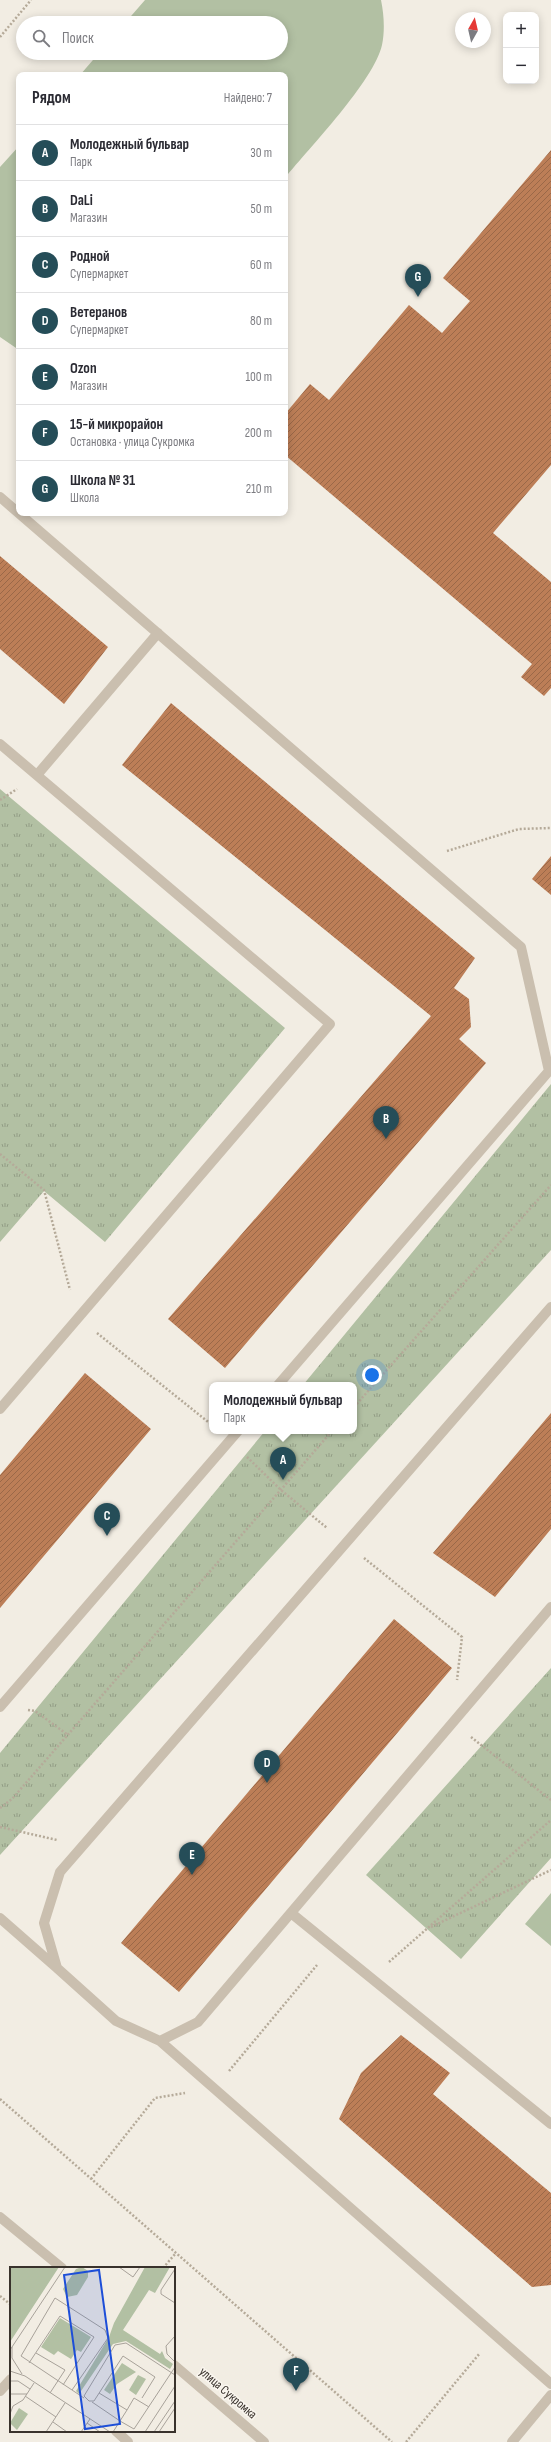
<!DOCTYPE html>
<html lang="ru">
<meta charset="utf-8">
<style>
body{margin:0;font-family:"Sofia Sans Condensed",sans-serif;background:#f2f2f3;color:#2b2b33}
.controls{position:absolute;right:12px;top:12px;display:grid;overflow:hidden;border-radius:8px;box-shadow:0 2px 10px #0003}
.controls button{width:36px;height:36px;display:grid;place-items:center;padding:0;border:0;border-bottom:1px solid #e1e1e2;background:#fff;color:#2b2b33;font:20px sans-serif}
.compass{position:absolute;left:455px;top:12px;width:36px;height:36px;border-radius:50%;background:#fff;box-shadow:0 2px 10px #0003;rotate:8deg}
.you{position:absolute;left:372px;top:1375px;width:14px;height:14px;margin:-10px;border:3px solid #fff;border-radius:50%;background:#1a73e8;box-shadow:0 0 0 6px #1a73e833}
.badge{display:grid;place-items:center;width:26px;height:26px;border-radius:50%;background:#254d58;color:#fff;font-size:13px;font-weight:700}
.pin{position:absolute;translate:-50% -33px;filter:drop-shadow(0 1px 2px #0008)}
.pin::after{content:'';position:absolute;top:21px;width:14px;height:12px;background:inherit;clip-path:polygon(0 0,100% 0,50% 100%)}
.popup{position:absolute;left:209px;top:1382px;width:148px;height:52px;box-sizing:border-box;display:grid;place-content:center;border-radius:8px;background:#fff;filter:drop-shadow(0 1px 3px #0005);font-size:13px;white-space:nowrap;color:#7c7c81}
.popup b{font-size:15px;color:#2b2b33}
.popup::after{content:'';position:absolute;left:50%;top:100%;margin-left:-8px;border:8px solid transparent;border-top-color:#fff}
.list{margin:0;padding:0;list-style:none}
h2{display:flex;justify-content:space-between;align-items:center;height:52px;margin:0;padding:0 16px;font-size:17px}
h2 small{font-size:13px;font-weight:400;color:#7c7c81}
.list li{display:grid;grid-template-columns:26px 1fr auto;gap:12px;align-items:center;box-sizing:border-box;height:56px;padding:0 16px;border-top:1px solid #e1e1e2}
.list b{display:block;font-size:15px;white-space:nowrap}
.list p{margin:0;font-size:13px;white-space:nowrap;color:#7c7c81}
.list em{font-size:13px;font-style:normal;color:#7c7c81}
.icon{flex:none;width:22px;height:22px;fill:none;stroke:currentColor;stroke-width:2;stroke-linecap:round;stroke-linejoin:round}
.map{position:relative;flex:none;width:551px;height:2442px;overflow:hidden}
.search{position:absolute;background:#fff;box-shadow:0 2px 10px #0003;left:16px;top:16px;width:272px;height:44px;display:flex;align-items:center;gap:10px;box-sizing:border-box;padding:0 14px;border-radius:22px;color:#7c7c81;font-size:15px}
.panel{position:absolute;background:#fff;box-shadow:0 2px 10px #0003;left:16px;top:72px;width:272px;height:444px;border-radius:8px}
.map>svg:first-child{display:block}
.grass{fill:#b2c0a3}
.park{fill:url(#park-tufts)}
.building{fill:url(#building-hatch)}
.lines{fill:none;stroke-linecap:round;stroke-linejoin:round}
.path{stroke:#b5aa99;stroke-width:2.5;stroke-dasharray:2 2;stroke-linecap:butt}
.minor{stroke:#cabfaf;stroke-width:10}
.labels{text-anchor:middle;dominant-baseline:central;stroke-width:3;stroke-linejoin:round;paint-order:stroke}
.street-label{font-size:13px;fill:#39322c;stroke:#faf6ef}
.inset-road{fill:none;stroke:#a8a29a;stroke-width:1}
.view{fill:#1d4ed8;fill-opacity:0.15;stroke:#1d4ed8;stroke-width:2}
.inset-edge{fill:none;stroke:#39322c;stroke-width:2}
</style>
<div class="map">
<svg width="551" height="2442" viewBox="0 0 551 2442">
<defs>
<pattern id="park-tufts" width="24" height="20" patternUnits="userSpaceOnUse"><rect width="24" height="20" fill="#b2c0a3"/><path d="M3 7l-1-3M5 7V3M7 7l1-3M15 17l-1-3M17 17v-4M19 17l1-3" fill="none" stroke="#929d85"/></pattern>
<pattern id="building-hatch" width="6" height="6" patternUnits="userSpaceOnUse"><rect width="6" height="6" fill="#bc7e57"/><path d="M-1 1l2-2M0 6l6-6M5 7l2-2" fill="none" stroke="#9a6848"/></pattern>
</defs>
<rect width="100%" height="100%" fill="#f2ede3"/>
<path class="grass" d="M145,0H381C384,15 385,30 382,45C374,81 310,147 285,178V75H80L99,53H281V23H125Z
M19,146V350L0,337V167Z
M551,1893V1946L525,1924Z"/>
<path class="park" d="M0,789L285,1028L105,1242L44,1191L0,1242Z
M551,1084V1250L0,1855V1753L265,1431H354V1385H303Z
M551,1668V1858L461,1959L366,1875Z"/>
<path class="building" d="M551,150V465L493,533L551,582V688L544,696L521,677L532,664L285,455V414L310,384L329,400L409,305L442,333L470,301L443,278Z
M0,556L108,647L64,704L0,649Z
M171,703L475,958L454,988L469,999L471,1027L459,1039L486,1063L225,1368L168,1319L431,1016L122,765Z
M551,856V895L532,879Z
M85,1373L151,1429L0,1608V1475Z
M551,1413V1529L495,1597L433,1553Z
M394,1619L452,1668L179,1992L121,1943Z
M401,2035L450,2073L433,2094L551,2193V2285L532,2287L339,2119L361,2073Z"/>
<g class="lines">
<path class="path" d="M0,37L31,0
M0,800L17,789
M447,851L519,829L551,828
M0,1154L44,1190L70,1290
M97,1333L212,1425
M354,1407L551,1185
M247,1457L281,1490L327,1528
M364,1558L462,1637L457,1680
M28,1710L35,1711L68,1735
M471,1737L551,1800
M0,1808L12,1799L332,1431
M0,1827L57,1840
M431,1927L551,1870
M389,1962L551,1820
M229,2071L317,1965
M0,2099L392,2442
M91,2179L155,2098L185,2093
M163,2268L176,2253
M0,2296L11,2305
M406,2442L480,2353"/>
<path class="minor" d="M0,497L521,947L549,1071L278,1385
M0,744L330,1024L0,1409
M37,775L158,633
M551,1307L60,1872L44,1923L57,1968L116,2021L160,2041L198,2022L551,1607
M0,1707L238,1431
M291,1913L551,2124
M0,1918L57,1968
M160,2041L551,2384
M0,2217L62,2268
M174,2365L264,2442
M0,2391L11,2379
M116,2431L128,2442
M512,2442L551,2395"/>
</g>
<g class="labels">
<g class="street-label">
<text transform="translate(228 2393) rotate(41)">улица Сукромка</text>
</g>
</g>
<g transform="translate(10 2267)">
<rect width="165" height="165" fill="#f2ede3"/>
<path d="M0,0H49L0,75ZM72,0L78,4V10L67,28L57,30L53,22L66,2ZM128,108L136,112L126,128L119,123ZM9,141L18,147L7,163L0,156Z" fill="#b2c0a3"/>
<path d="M135,0H160L145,26L139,23L113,63L150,87L152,84L155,91L163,97L160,102L116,74L103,77L69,127L66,124L99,70L104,56ZM50,51L81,70L71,85L67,83L61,92L48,84L44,88L31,80ZM112,96L126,105L107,117L100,127L94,123Z" fill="#b2c0a3"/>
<path class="inset-road" d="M109,0L123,10L130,0M165,2L151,23V27L165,36M45,31L95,63L98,71L62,123L11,89ZM165,69L156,79L157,87L165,95M2,80V91L12,107M0,83L55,0M26,86L55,103L40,126M19,96L50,49L84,70L53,118M0,104L15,109L100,165M0,114H8L20,122M62,123L74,131M89,126L117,143L110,154L124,162L165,100M0,127H17M15,129L46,150M132,131L145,110L113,89L84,134H79L74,129L105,78L116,76L165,108M82,135L110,154L103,165M117,143L124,131L139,140M0,147L3,139L13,133L24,116M43,155L57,165M77,156L90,165M36,165L55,136M71,165L80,152M135,165L165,119M144,165L165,134M149,165L165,141"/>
<path class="view" d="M89,3L110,157L75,162L54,8Z"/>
<rect width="165" height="165" class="inset-edge"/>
</g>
</svg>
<div class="controls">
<button>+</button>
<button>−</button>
</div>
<svg class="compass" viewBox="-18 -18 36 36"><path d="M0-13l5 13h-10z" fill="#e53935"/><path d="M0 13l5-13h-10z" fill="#7c7c81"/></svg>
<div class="you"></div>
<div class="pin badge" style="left:283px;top:1480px">A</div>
<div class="popup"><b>Молодежный бульвар</b>Парк</div>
<div class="pin badge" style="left:386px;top:1139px">B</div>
<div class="pin badge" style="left:107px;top:1536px">C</div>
<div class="pin badge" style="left:267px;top:1783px">D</div>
<div class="pin badge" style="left:192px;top:1875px">E</div>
<div class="pin badge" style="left:296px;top:2391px">F</div>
<div class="pin badge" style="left:418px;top:297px">G</div>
<div class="search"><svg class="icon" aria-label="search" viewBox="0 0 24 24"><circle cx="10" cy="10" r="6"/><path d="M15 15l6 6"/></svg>Поиск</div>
<section class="panel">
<h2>Рядом<small>Найдено: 7</small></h2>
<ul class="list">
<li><span class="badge">A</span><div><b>Молодежный бульвар</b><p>Парк</p></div><em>30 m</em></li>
<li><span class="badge">B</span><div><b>DaLi</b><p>Магазин</p></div><em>50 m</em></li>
<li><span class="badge">C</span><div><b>Родной</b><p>Супермаркет</p></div><em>60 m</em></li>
<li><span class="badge">D</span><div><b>Ветеранов</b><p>Супермаркет</p></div><em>80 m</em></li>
<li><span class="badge">E</span><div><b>Ozon</b><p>Магазин</p></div><em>100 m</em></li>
<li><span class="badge">F</span><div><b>15-й микрорайон</b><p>Остановка · улица Сукромка</p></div><em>200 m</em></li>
<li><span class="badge">G</span><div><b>Школа № 31</b><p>Школа</p></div><em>210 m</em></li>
</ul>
</section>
</div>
